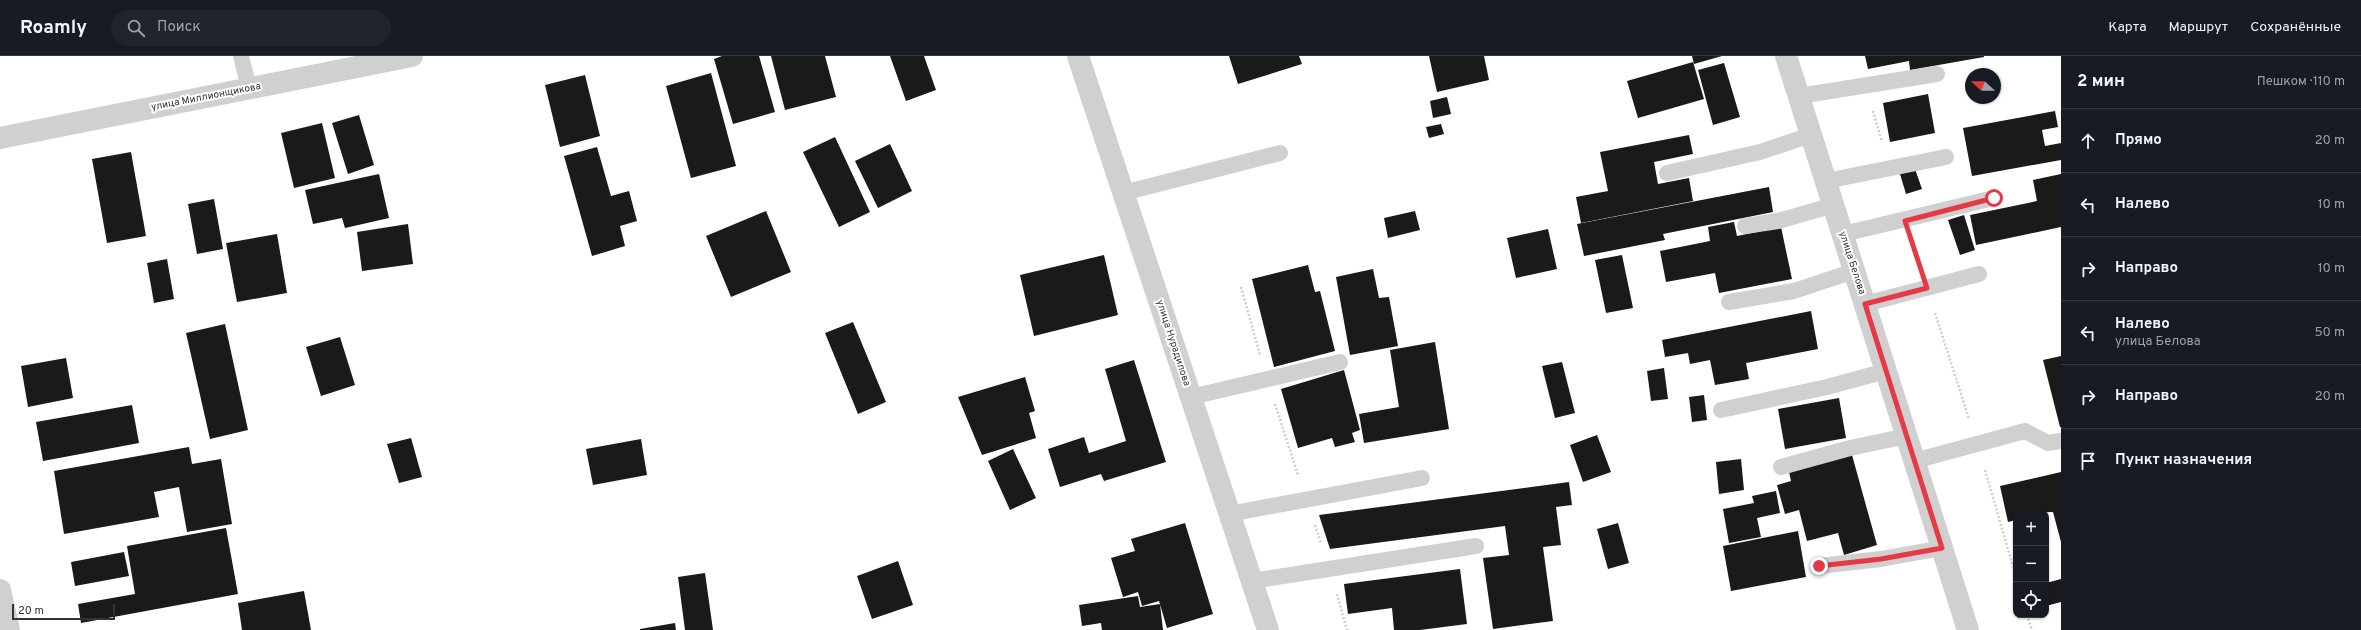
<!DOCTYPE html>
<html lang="ru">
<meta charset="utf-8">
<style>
body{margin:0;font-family:Overpass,sans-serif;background:#20242c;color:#f1f3f6}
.controls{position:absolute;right:12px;bottom:12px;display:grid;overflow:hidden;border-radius:8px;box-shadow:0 1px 3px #0004}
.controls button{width:36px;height:36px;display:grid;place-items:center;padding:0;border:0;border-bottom:1px solid #363941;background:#171b24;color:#f1f3f6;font:20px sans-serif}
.compass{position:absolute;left:1965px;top:12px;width:36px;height:36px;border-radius:50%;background:#171b24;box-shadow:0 1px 3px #0004;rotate:291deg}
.scale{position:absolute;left:12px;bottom:10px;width:103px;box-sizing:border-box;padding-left:4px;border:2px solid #333;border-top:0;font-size:11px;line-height:14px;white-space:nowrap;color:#333;-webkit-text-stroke:3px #fff;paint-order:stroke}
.stop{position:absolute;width:12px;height:12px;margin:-9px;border:3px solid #e63946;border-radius:50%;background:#fff}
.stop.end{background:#e63946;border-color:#fff;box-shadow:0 1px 4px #0008}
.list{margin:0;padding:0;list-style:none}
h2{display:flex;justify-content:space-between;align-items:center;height:52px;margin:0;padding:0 16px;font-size:17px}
h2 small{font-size:13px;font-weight:400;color:#9ea1a6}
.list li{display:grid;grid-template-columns:26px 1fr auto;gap:12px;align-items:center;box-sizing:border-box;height:64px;padding:0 16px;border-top:1px solid #363941}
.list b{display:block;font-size:15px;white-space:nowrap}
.list p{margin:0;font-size:13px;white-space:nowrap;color:#9ea1a6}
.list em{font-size:13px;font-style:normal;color:#9ea1a6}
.icon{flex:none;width:22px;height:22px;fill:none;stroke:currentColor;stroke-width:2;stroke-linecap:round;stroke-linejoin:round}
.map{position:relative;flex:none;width:2061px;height:574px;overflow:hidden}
header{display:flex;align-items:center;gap:24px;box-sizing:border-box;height:56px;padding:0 20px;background:#171b24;border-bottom:1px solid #363941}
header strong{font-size:19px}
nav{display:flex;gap:22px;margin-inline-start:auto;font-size:14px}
.search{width:280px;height:36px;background:#20242c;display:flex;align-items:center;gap:10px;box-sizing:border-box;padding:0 14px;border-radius:22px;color:#9ea1a6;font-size:15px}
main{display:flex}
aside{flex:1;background:#171b24}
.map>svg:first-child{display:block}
.building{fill:#1a1a1a}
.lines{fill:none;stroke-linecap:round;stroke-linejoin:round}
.path{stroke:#cdcdcd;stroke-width:2.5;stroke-dasharray:2 2;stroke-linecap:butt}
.service{stroke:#d0d0d0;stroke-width:16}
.minor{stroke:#d0d0d0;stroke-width:22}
.route{stroke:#e63946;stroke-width:5}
.labels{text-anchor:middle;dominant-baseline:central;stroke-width:4;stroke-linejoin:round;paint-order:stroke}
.street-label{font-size:10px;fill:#333;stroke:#fff}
</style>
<header>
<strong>Roamly</strong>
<div class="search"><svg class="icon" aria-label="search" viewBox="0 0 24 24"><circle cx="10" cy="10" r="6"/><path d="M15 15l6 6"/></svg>Поиск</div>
<nav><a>Карта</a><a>Маршрут</a><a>Сохранённые</a></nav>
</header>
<main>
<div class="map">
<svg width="2061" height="574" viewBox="0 0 2061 574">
<rect width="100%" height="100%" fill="#fff"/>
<path class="building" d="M722,0H759L775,56L733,68L714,3Z
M771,0H825L836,41L785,54Z
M890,0H924L936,34L906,45Z
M1229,0H1299L1302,8L1238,28Z
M1429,0H1484L1489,24L1437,36Z
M1692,0H1722L1694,8Z
M1865,0H1984V1L1910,14L1909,5L1868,13Z
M1693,6L1704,43L1638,62L1627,25Z
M1724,7L1740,61L1713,69L1698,14Z
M711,17L736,110L691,122L666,30Z
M585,19L600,80L560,91L545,29Z
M1928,38L1935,77L1890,86L1883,47Z
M1447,41L1451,58L1433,62L1430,45Z
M2055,55L2058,71L2042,74L2045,90L2061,87V104L1972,120L1963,72Z
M359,59L374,109L348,118L332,67Z
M322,67L335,122L294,132L281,77Z
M1441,68L1444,78L1429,82L1426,71Z
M1689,79L1693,98L1654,106L1658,128L1689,122L1693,145L1581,167L1576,141L1608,135L1600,96Z
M835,81L870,156L839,171L803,96Z
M890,88L912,135L878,152L855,105Z
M597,91L611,140L629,135L637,165L620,170L625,190L592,200L564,100Z
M131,96L146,180L107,187L92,103Z
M1915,113L1922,133L1906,138L1900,118Z
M379,118L389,162L345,172L342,162L313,168L305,134Z
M2061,118V171L1976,189L1970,159L2037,145L2033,124Z
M1769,131L1773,156L1663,178L1665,184L1584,200L1577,168Z
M214,143L223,193L197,198L188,148Z
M766,155L791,216L731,241L706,180Z
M1415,155L1420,174L1388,182L1384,162Z
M1964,159L1975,194L1960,199L1948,164Z
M1734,166L1737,180L1781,171L1792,223L1719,237L1715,217L1666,226L1660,195L1710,185L1708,171Z
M408,168L413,208L362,215L357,176Z
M1548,173L1557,213L1516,222L1507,182Z
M277,178L287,237L237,246L226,187Z
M1104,199L1118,259L1034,280L1020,219Z
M1622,199L1633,252L1606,257L1595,204Z
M167,203L174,243L154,247L147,207Z
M1308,209L1315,236L1320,235L1335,295L1274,311L1252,223Z
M1373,213L1379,242L1389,241L1398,290L1350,299L1336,221Z
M1811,255L1818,293L1746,307L1749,323L1715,329L1710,304L1690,308L1688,297L1665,301L1662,284Z
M853,266L886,346L858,358L825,277Z
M225,268L248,374L210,383L186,277Z
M340,281L355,329L321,340L306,291Z
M1435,286L1449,373L1364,387L1359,358L1399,351L1390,294Z
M2061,300V371H2060L2043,304Z
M66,302L73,342L28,351L21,310Z
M1134,304L1166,406L1104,425L1101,418L1060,431L1048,393L1084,381L1089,397L1126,385L1105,313Z
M1562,306L1575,357L1555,362L1542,310Z
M1664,312L1668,343L1651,345L1647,315Z
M1344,314L1360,374L1352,377L1355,386L1335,391L1332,382L1298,392L1281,333Z
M1025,321L1035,355L1029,357L1036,382L982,399L958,341Z
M1704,339L1707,364L1692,366L1689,341Z
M1839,342L1846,382L1785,393L1778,353Z
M132,349L139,387L43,405L36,366Z
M1597,379L1611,416L1583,426L1570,389Z
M411,382L422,421L399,427L387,388Z
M641,383L647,419L593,429L586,393Z
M189,391L192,408L221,403L232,468L187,476L179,431L154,436L159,461L64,478L54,415Z
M1013,393L1036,442L1010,454L988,405Z
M1852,399L1877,489L1844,499L1838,477L1807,485L1799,454L1785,458L1777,429L1791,425L1789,416Z
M1741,403L1744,434L1719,438L1716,406Z
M2061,416V486L2053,456L2016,457V464L2008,466L2000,430Z
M1569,426L1572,449L1556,451L1561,489L1543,491L1553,565L1493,573L1483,502L1509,499L1505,470L1330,493L1319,459Z
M1776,435L1780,457L1757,462L1761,481L1729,487L1723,453L1754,447L1752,440Z
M1185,467L1213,558L1167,572L1159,545L1142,550L1138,536L1123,541L1111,502L1135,495L1131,483Z
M1618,467L1629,507L1608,513L1597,473Z
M226,472L238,538L81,567L78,548L135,538L127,490Z
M1798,475L1806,521L1731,535L1723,490Z
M124,496L129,520L75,530L71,506Z
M898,505L913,549L872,563L857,520Z
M1460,513L1467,568L1420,574H1394L1392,552L1348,558L1344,528Z
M705,517L713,574H685L678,521Z
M2061,523V546L2046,550V527Z
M304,535L311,574H242L238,547Z
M1138,540L1140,551L1160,548L1163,574H1102L1101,567L1082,570L1079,549Z
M675,567L676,574H640V573Z"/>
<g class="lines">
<path class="path" d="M1873,55L1882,86
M1913,189L1919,207
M1241,231L1260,299
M1935,257L1969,363
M1275,348L1298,419
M1985,414L2016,521
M1315,469L1321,487
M1337,538L1347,574
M2027,559L2032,574"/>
<path class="service" d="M241,0L249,32
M1799,40L1937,18
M1667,117L1760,96L1811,79
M1826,125L1946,101
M1123,137L1280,97
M1745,170L1778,165L1834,149
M1843,178L1994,142
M1729,246L1794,235L1854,215
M1865,248L1979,218
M1191,341L1340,306
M1721,354L1827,331L1886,315
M1914,405L2025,375L2048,387L2061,385
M1781,411L1850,392L1907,380
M1229,458L1422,422
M1819,510L1881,503L1942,492
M1252,525L1476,490"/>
<path class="minor" d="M1078,0L1268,574
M1786,0L1968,574
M0,82L412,0
M0,534L9,574"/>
</g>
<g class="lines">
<path class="route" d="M1819,510L1881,503L1942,492L1865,248L1927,232L1905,165L1994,142"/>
</g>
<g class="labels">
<g class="street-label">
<text transform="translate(206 41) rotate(-11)">улица Миллионщикова</text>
<text transform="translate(1852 207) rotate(72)">улица Белова</text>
<text transform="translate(1173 287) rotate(72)">улица Нурадилова</text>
</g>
</g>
</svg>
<div class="controls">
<button>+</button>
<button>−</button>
<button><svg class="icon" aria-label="locate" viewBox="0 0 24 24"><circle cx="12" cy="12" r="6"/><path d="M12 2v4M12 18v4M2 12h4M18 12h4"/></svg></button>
</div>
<svg class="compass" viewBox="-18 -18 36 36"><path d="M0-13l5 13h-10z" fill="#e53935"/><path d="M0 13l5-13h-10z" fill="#9ea1a6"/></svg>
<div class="scale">20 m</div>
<div class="stop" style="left:1994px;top:142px"></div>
<div class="stop end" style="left:1819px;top:510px"></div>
</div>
<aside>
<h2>2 мин<small>Пешком · 110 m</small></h2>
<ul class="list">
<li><svg class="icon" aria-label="ahead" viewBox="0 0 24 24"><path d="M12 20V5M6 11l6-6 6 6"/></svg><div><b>Прямо</b></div><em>20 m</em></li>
<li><svg class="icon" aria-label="left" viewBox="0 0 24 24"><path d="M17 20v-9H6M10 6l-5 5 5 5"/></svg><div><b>Налево</b></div><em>10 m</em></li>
<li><svg class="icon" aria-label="right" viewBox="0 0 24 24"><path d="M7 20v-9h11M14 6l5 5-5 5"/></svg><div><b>Направо</b></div><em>10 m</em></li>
<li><svg class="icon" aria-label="left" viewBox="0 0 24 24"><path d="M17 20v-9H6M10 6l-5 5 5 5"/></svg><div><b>Налево</b><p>улица Белова</p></div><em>50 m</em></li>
<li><svg class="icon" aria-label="right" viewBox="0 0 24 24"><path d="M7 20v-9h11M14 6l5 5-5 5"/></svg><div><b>Направо</b></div><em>20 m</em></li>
<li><svg class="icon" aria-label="arrive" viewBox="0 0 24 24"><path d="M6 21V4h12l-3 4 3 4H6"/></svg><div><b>Пункт назначения</b></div></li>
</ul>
</aside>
</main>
